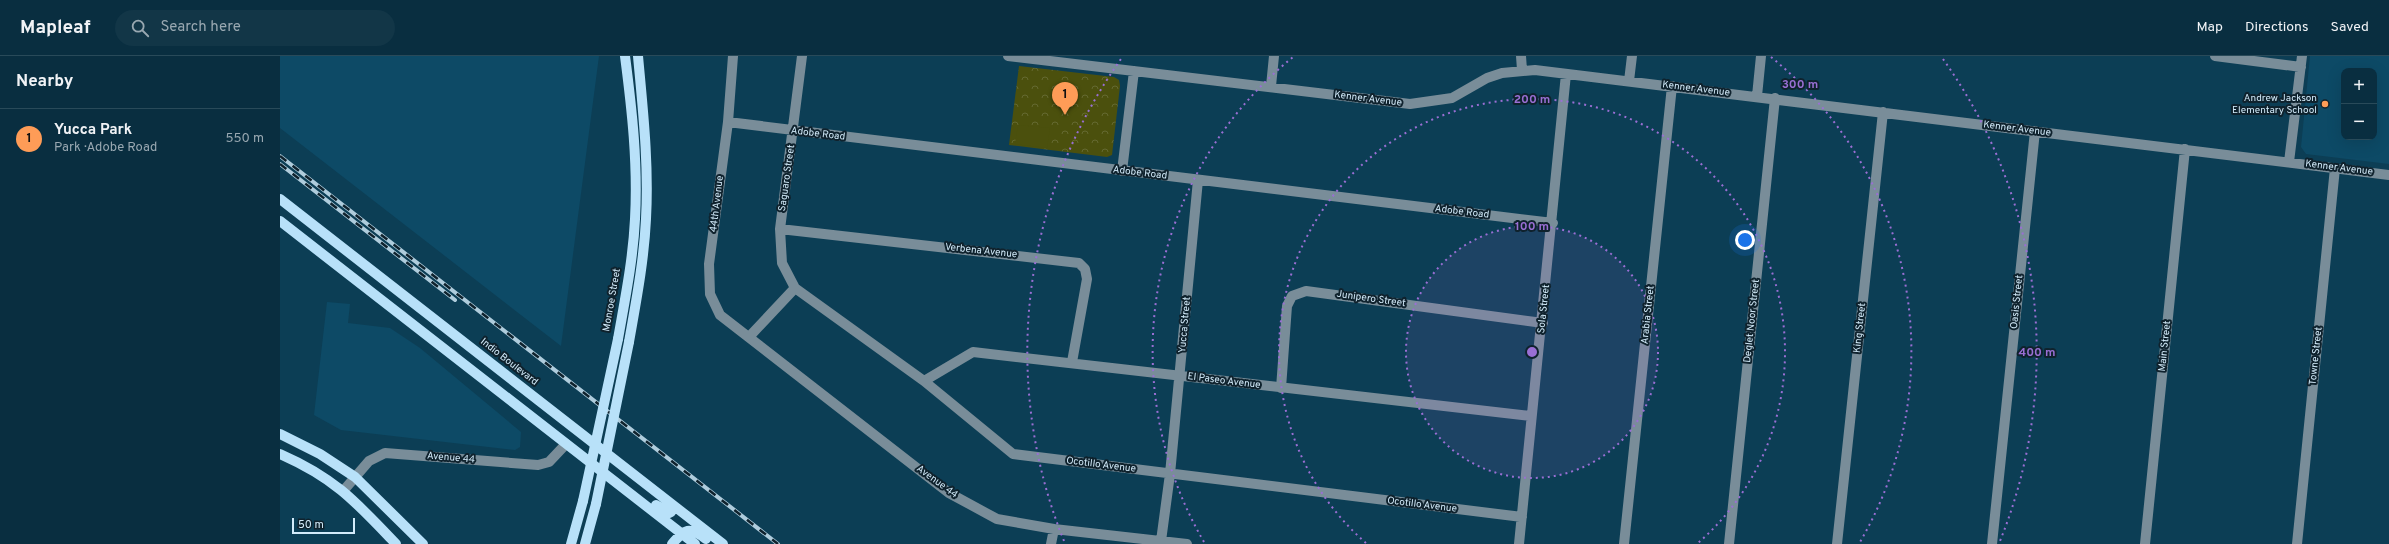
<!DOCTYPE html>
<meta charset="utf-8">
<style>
body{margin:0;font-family:Overpass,sans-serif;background:#123647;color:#f1f3f6}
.controls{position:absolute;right:12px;top:12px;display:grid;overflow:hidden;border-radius:8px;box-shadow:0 4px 16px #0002}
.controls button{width:36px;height:36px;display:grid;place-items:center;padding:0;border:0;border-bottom:1px solid #294a59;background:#092e40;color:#f1f3f6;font:20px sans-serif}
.scale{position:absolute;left:12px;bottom:10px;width:63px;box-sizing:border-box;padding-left:4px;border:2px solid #d3ebfa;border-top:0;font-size:11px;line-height:14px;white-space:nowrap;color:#d3ebfa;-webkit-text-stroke:3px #0f222d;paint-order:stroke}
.you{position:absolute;left:1465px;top:184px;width:14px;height:14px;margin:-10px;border:3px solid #fff;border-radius:50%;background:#1a73e8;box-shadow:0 0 0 6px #1a73e833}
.badge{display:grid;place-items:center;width:26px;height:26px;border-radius:50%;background:#fe9c57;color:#111;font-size:13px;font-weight:700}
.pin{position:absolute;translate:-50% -33px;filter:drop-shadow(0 1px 2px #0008)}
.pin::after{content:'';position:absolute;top:21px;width:14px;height:12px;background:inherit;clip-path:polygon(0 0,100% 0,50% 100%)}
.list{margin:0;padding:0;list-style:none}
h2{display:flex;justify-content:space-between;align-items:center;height:52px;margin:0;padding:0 16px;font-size:17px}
h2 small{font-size:13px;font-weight:400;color:#99a8b1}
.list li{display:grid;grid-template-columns:26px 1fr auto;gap:12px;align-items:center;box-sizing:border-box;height:60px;padding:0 16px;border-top:1px solid #294a59}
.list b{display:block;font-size:15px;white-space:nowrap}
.list p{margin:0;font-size:13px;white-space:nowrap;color:#99a8b1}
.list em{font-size:13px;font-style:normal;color:#99a8b1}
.icon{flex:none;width:22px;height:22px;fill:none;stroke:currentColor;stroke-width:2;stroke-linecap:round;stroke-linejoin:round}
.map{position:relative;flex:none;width:2109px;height:488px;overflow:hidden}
header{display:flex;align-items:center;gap:24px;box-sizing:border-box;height:56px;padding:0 20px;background:#092e40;border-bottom:1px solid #294a59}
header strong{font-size:19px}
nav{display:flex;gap:22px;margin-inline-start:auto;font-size:14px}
.search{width:280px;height:36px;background:#123647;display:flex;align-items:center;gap:10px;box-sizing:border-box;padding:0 14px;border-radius:22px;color:#99a8b1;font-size:15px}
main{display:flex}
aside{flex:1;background:#092e40}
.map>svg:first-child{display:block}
.built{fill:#0d4a66;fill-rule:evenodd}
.park{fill:url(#park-crowns)}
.pitch{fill:#4b500d}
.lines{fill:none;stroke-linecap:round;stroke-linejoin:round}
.minor{stroke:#798d99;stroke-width:10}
.major{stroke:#b8e1f9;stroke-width:10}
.rail-casing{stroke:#afccdc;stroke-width:4}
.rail{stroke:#0f222d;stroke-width:2.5;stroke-dasharray:8;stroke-linecap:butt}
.major-bridge{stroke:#b8e1f9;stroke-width:10}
.ring{fill:none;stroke:#9a6fd4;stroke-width:2;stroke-dasharray:2 4}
.poi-dot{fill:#fe9c57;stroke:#0f222d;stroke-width:1.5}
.labels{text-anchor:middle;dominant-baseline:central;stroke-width:4;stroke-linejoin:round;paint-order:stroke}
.street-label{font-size:10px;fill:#d3ebfa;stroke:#0f222d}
.poi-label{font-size:10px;fill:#d3ebfa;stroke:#0f222d;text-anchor:end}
.centre{fill:#9a6fd4;stroke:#0f222d;stroke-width:2}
.ring-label{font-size:12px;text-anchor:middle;font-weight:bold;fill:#9a6fd4;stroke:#0f222d;stroke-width:4;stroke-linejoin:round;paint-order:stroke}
</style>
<header>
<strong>Mapleaf</strong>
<div class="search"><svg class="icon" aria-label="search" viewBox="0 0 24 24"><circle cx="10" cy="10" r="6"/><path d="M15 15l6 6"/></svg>Search here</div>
<nav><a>Map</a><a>Directions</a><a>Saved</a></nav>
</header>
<main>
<aside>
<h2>Nearby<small></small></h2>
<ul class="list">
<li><span class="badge">1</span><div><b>Yucca Park</b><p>Park · Adobe Road</p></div><em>550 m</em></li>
</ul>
</aside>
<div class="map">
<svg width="2109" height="488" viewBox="0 0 2109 488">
<defs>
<pattern id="park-crowns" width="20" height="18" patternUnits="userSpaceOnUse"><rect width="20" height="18" fill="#4b500d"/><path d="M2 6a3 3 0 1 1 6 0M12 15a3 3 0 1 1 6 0" fill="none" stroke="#646931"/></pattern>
</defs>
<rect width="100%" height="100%" fill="#0c3e55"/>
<path class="built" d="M0,0H319L281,290L0,72Z
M2030,0H2109V108L2026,98L2021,91ZM2064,15H2094V81H2064Z
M47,246L70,248L68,267L110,272L140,292L241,376L240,391L235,394L61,374L34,359Z"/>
<path class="park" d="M739,10L834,21L839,24L840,30L832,99L827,101L729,89Z"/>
<path class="pitch" d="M738,69L770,72L767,92L735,88Z"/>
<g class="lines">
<path class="minor" d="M453,0L448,66L429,208L430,238L440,259L669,437L717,463L774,473L907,488
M522,0L500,173L502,207L515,232L644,325L733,398L1242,461
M728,0L1130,48L1172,42L1207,22L1222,17L1255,14L2109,119
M1241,0L1242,14
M1935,0L2021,11
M1349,25L1352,0
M991,30L994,0
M1477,40L1481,0
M448,66L1273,167
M2009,106L2022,0
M842,115L854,15
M500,173L799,207L805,213L807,223L792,306
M469,281L515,232
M644,325L693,296L1251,360
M1001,332L1007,250L1012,240L1026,235L1263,267
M64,434L89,405L105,397L258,409L269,406L286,388
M881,485L890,418L918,124
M771,488L774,473
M1239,488L1286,18
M1344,488L1392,30
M1449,488L1495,42
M1557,488L1603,56
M1712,488L1755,75
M1865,488L1905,93
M2017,488L2055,112"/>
<path class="major" d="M0,143L443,488
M0,165L415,488
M338,283C345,243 353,204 355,163C358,108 352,54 345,0
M349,286C356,246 364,205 366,163C369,108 363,55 358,0
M0,378L40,398L75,421L143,488
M0,398C55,422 76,446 116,488
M376,449L389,457L391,456L392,449
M291,488L303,445
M305,488L316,448
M392,488C405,473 409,470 426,483"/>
<defs>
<path id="rail" d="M0,100L498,488
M0,108L175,244"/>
</defs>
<use href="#rail" class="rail-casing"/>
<use href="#rail" class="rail"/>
<path class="major-bridge" d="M303,445L338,283
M316,448L349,286"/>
</g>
<circle cx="1252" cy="296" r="126" fill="#9a6fd4" fill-opacity=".12"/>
<g class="ring">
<circle cx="1252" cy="296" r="126"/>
<path d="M1086 487A253 253 0 1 1 1418 487"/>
<path d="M924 486A379 379 0 0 1 1013 1M1491 1A379 379 0 0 1 1580 486"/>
<path d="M784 485A505 505 0 0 1 841 3M1663 3A505 505 0 0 1 1720 485"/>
</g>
<circle class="poi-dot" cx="2045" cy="48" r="4"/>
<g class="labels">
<g class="street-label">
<text transform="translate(1416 33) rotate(7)">Kenner Avenue</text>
<text transform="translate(1088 43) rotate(7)">Kenner Avenue</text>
<text transform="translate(1737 73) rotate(7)">Kenner Avenue</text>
<text transform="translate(538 78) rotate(7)">Adobe Road</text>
<text transform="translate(2059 112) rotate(7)">Kenner Avenue</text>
<text transform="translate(860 117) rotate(7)">Adobe Road</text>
<text transform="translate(507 122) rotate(-82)">Saguaro Street</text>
<text transform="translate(437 148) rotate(-83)">44th Avenue</text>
<text transform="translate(1182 156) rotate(7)">Adobe Road</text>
<text transform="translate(701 195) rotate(6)">Verbena Avenue</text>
<text transform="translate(1091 243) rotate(8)">Junipero Street</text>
<text transform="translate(332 244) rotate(-80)">Monroe Street</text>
<text transform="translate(1737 246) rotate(-84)">Oasis Street</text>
<text transform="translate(1264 253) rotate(-84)">Sola Street</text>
<text transform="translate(1368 259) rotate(-84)">Arabia Street</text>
<text transform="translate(1472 265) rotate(-84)">Deglet Noor Street</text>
<text transform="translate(905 269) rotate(-85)">Yucca Street</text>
<text transform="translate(1580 272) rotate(-84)">King Street</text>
<text transform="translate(1885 290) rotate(-84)">Main Street</text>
<text transform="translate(2036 300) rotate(-84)">Towne Street</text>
<text transform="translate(229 306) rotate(38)">Indio Boulevard</text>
<text transform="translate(944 325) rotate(7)">El Paseo Avenue</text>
<text transform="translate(171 402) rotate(5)">Avenue 44</text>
<text transform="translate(821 409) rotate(7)">Ocotillo Avenue</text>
<text transform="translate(657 426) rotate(36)">Avenue 44</text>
<text transform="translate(1142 449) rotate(7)">Ocotillo Avenue</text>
</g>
<g class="poi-label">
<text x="2037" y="42">Andrew Jackson<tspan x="2037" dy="12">Elementary School</tspan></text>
</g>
</g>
<circle cx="1252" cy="296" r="6" class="centre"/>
<g class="ring-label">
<text x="1520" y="32">300 m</text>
<text x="1252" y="47">200 m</text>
<text x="1252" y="174">100 m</text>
<text x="1757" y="300">400 m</text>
</g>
</svg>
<div class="controls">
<button>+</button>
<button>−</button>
</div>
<div class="scale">50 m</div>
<div class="you"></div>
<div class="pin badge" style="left:785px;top:59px">1</div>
</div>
</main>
